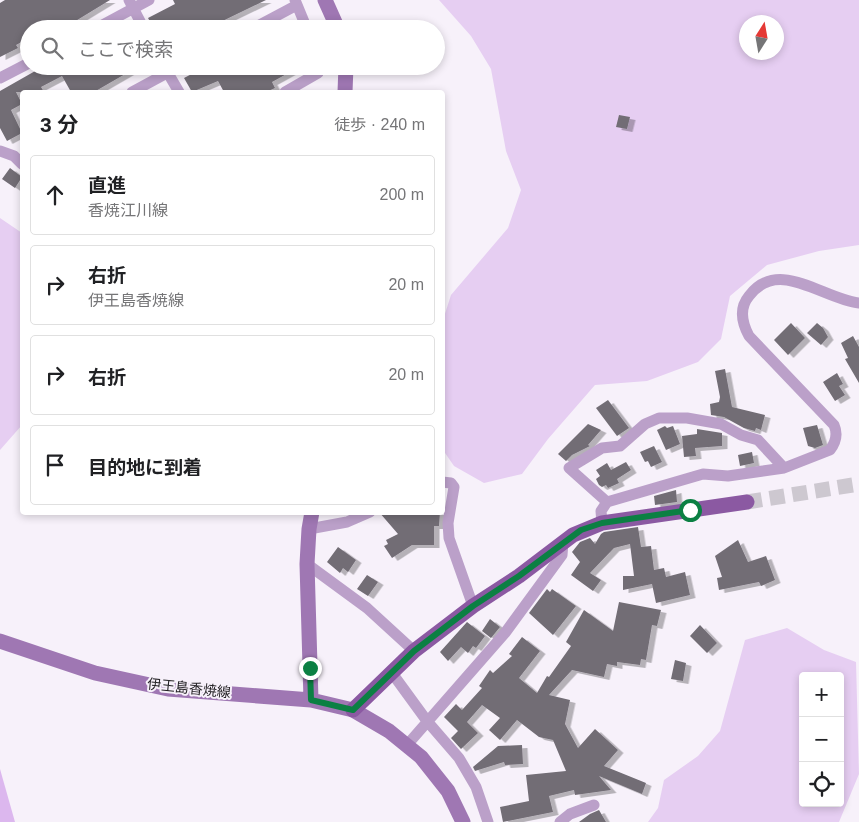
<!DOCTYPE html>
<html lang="ja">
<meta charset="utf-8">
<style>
body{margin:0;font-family:Helvetica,"Noto Sans JP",sans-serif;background:#f2f2f2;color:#202124}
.controls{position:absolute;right:15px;bottom:15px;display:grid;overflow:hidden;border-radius:5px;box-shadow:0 2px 8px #0003}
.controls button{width:45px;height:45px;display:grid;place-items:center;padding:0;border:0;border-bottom:1px solid #e0e0e0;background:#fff;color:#202124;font:25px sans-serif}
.compass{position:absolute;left:739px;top:15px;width:45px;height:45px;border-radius:50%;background:#fff;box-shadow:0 2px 8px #0003;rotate:11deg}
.stop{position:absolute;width:15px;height:15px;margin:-11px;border:4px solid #0b8043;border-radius:50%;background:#fff}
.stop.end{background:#0b8043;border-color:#fff;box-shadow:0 1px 5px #0008}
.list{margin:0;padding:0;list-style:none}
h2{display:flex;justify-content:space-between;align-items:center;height:65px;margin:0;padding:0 20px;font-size:21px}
h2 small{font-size:16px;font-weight:400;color:#757577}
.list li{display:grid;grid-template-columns:32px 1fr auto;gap:15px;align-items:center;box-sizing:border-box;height:80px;margin:0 10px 10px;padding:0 10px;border:1px solid #e0e0e0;border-radius:5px}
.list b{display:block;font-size:19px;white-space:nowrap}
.list p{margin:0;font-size:16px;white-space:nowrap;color:#757577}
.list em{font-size:16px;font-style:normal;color:#757577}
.icon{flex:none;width:28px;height:28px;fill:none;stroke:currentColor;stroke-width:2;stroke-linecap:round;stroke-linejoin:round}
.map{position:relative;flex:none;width:859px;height:822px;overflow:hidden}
.search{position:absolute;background:#fff;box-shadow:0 2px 8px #0003;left:20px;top:20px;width:425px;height:55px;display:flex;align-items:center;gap:12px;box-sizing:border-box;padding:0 18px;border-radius:28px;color:#757577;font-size:19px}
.panel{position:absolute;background:#fff;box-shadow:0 2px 8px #0003;left:20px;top:90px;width:425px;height:425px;border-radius:5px}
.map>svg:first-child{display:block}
.green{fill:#e6cef2;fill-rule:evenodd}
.water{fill:#dcb7ee}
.building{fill:#726d75;filter:url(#shadow)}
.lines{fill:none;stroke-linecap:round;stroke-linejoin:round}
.primary-tunnel{stroke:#cdc8d0;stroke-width:15;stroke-dasharray:15 8;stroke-linecap:butt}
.street{stroke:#bba0c9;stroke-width:11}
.secondary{stroke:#9f77b3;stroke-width:15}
.primary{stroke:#8b59a2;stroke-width:15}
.route{stroke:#0b8043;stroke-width:6}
.labels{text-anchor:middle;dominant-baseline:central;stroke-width:4;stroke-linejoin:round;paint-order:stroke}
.street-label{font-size:14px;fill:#252326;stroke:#f7f1fa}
</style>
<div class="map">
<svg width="859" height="822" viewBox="0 0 859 822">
<defs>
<filter id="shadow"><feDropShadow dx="5.5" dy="3" stdDeviation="0" flood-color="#0004"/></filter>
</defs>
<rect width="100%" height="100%" fill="#f7f1fa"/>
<path class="green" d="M439,0H859V245L819,251L767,265L730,296L721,339L698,362L647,381L595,385L548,439L522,474L484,483L454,466L443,450V320L451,295L508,228L521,190L506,151L491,69L471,36ZM746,22H776V52H746Z
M0,218L22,233V425L0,450Z
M787,628L824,650L856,662L859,774L839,822H648L658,808L664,780L698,756L720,731L745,640ZM803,676H840V803H803Z"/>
<path class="water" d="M0,769L15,822H0Z"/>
<path class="building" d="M5,0H110L69,25L67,22L53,29H29V38L16,45L18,48L0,57V3Z
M173,0H266L206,29H154L148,18L175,4Z
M44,66H139L94,92H71L62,76L41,87L44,92H16L22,104L11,110L22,133L7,141L0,128V91Z
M207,66H301L272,82L275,88L266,92H224L218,81L192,92L184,78Z
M619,115L630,117L627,129L616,127Z
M10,168L22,177L15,188L2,179Z
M791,323L805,338L788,355L774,340Z
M817,323L823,328L828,337L821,345L807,333Z
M853,336L859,347V383L845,359L848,358L841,343Z
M725,369L732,407L765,415L761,430L756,428L755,431L744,428L724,417L711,415L710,404L719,402L720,397L715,371Z
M837,373L843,384L839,386L845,395L835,401L823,382Z
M608,400L629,428L617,436L596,408Z
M588,424L601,430L588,445L590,446L572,455L566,461L558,454Z
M817,425L823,445L815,448L808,446L803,428Z
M665,426L667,428L673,426L680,444L666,450L657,430Z
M697,429L722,433V446L695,448L696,456L684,457L682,436L697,434Z
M654,446L662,462L651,467L648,461L645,462L640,452Z
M752,452L754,463L740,466L738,455Z
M626,462L631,470L617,479L619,483L608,488L606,485L602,487L599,485L596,479L600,476L596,470L607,463L611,470Z
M676,490L677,502L655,505L654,496Z
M379,512H440L439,526H434V545H412L392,558L384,546L388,544L386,540L398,534Z
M638,527L641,547L651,546L654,570L664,568L666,577L685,572L690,595L656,603L652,584L623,590V576H634L630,544L614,548L590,573L601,580L593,591L571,575L580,562L572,552L580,542L590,538L595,544L601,534L604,532Z
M738,540L748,562L766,556L775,580L761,586L759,582L719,590L717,578L722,577L715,556Z
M338,547L356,560L348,572L343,568L340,573L327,562Z
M367,575L378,582L368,596L357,589Z
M547,589L550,592L552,589L576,606L553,635L529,613Z
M619,602L661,610L657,626L652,625L646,660L641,659L640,665L617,662V666L607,664L604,677L572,670L549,695L570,700L565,724L578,748L595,729L618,750L604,766L646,783L642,794L599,776L611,790L575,795L574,790L549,796L553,812L503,822L500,807L529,801L526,775L566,771L553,740L539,737L517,720L500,740L489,730L500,718L482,705L467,722L478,733L461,749L451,738L458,731L444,717L456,704L462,710L482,688L479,686L490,670L493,673L512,656L509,654L522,637L540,651L519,678L537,693L547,676L549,677L571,646L566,642L584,610L613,631Z
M490,619L500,627L491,638L482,631Z
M467,622L485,636L476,648L473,646L468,653L461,647L448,661L440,652Z
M700,625L717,643L707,653L690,636Z
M675,660L686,663L683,681L671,679Z
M522,745L523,764L505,765L504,762L475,771L473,767L498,746Z
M599,810L606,822H579L590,814Z"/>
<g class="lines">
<path class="primary-tunnel" d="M747,502L859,484"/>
<path class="street" d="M129,0L144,29
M295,0L307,29
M95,29L149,0
M252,29L297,5
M165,68L179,92
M0,78L29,63
M132,92L180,66
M285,92L318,73L317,66
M0,151L14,156L22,164
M442,482L451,483L454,487L448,523L449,538L473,606
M607,502L569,468L602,448L620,446L645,424L659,418H687L721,424L741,435L758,440L784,468
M602,523L601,511L607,502L703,474L728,476L784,468L830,450C836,442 838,434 834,425L749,336C742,323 739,308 749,296C778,257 823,299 859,303
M309,529L347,522L370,512
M307,564L367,608L414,651
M392,673L427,721L459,758L476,787L488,822
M407,745L505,633L562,555L563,542
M560,822L570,814L594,805"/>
<path class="secondary" d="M325,0L338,29
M345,92L346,66
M0,641L95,673L168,689L311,700L353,710L389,731L421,757L448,791L463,822
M311,700L307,564L309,529L312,512"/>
<path class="primary" d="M353,710L414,651L473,606L519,576L573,535L602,523L747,502"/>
</g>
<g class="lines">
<path class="route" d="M310,668L311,700L353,710L414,651L473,606L519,576L581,530L602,523L690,510"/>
</g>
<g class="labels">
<g class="street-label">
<text transform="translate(189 688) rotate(6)">伊王島香焼線</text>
</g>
</g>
</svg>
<div class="controls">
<button>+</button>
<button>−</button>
<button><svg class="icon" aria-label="locate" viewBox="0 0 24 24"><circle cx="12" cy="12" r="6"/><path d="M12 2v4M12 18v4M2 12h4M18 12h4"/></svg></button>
</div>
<svg class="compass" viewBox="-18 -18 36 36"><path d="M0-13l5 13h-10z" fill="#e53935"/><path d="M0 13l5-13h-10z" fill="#757577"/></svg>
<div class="stop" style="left:690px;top:510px"></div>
<div class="stop end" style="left:310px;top:668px"></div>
<div class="search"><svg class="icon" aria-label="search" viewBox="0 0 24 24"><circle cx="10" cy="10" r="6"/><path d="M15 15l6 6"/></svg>ここで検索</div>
<section class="panel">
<h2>3 分<small>徒歩 · 240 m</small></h2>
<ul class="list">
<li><svg class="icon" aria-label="ahead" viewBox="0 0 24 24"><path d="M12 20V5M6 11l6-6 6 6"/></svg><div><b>直進</b><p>香焼江川線</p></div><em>200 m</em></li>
<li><svg class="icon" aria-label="right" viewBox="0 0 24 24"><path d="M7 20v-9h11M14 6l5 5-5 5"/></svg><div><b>右折</b><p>伊王島香焼線</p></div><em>20 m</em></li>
<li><svg class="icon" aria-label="right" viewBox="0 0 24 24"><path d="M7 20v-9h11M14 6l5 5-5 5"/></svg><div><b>右折</b></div><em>20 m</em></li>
<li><svg class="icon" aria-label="arrive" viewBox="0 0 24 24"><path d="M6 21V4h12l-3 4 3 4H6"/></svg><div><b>目的地に到着</b></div></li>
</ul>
</section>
</div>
